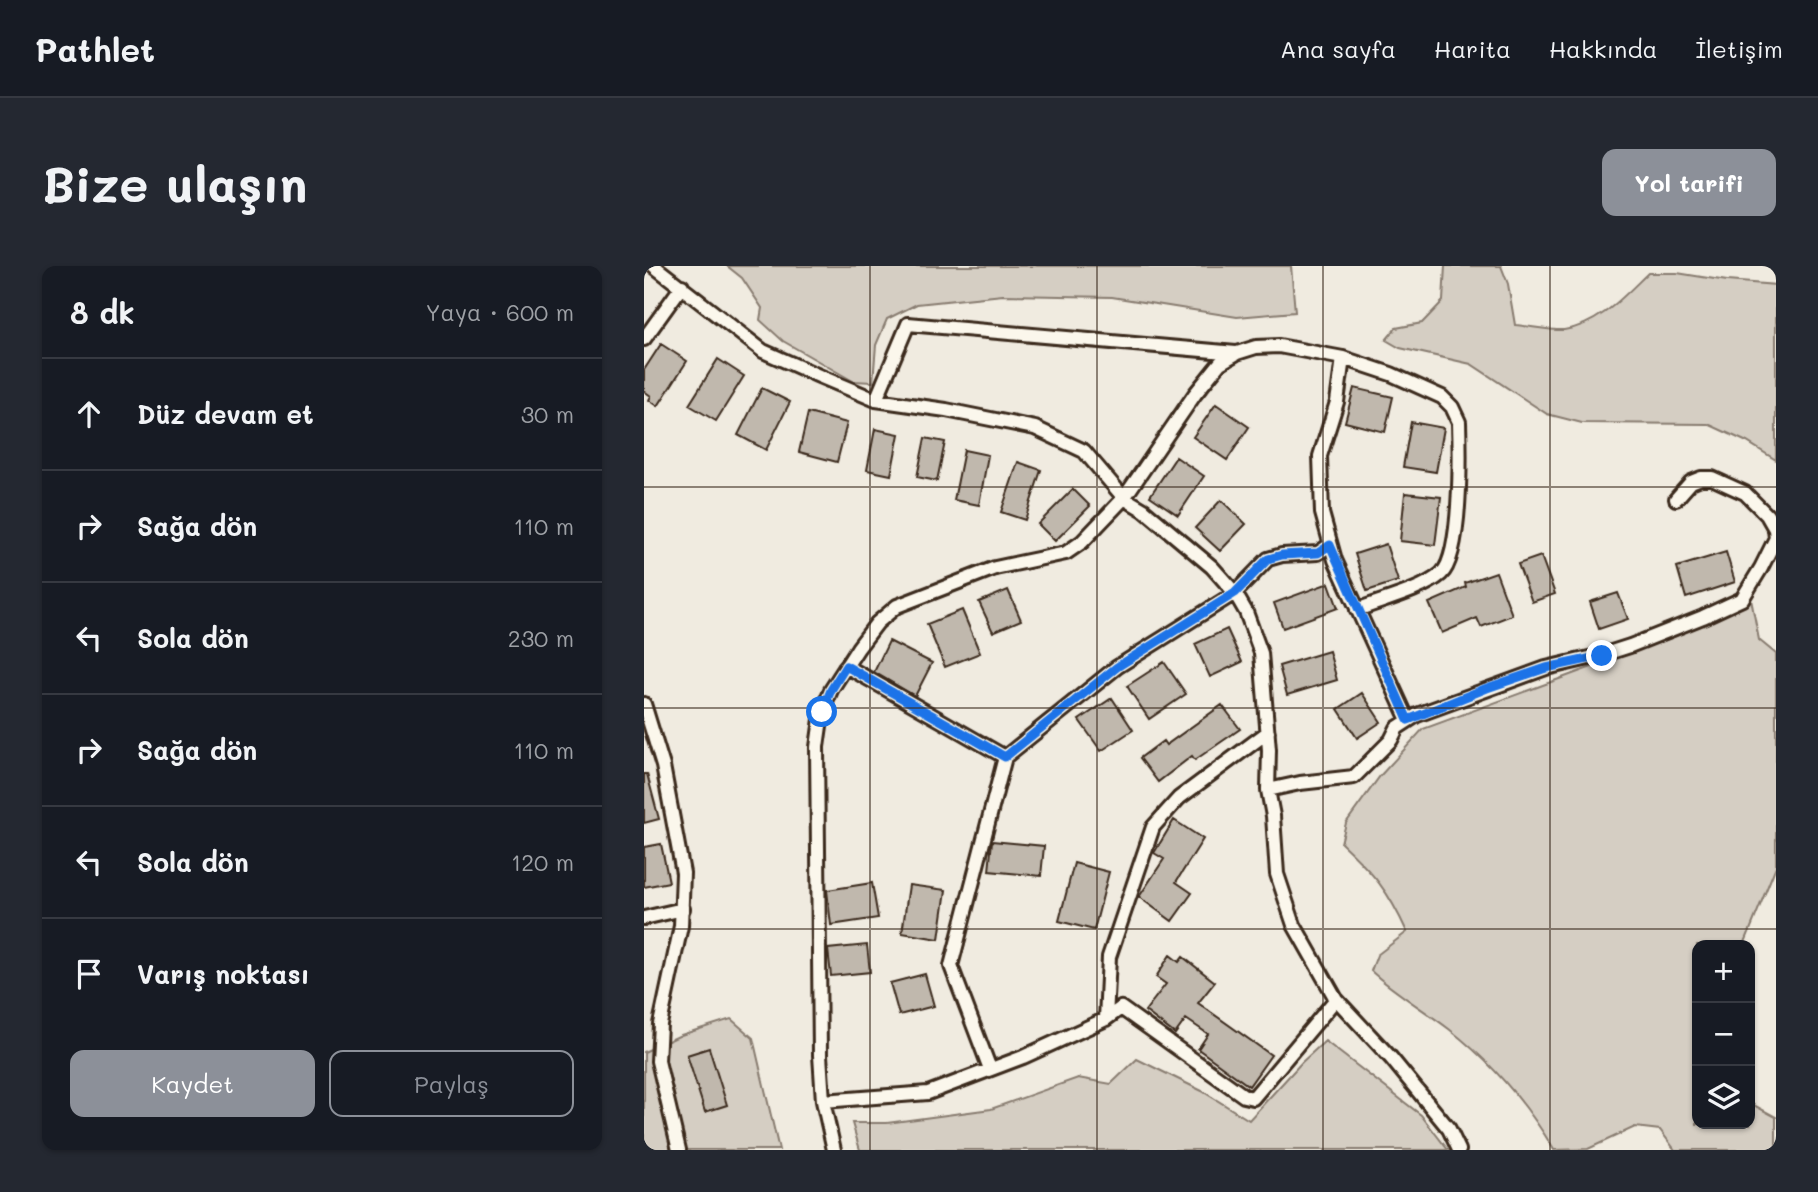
<!DOCTYPE html>
<html lang="tr">
<meta charset="utf-8">
<style>
body{margin:0;font-family:Mali,sans-serif;background:#242831;color:#f1f3f6}
.controls{position:absolute;right:21px;bottom:21px;display:grid;overflow:hidden;border-radius:14px;box-shadow:0 2px 5px #0004}
.controls button{width:63px;height:63px;display:grid;place-items:center;padding:0;border:0;border-bottom:2px solid #363941;background:#171b24;color:#f1f3f6;font:35px sans-serif}
.stop{position:absolute;width:21px;height:21px;margin:-16px;border:5px solid #1a73e8;border-radius:50%;background:#fff}
.stop.end{background:#1a73e8;border-color:#fff;box-shadow:0 2px 7px #0008}
.list{margin:0;padding:0;list-style:none}
h2{display:flex;justify-content:space-between;align-items:center;height:91px;margin:0;padding:0 28px;font-size:30px}
h2 small{font-size:23px;font-weight:400;color:#9ea1a6}
.list li{display:grid;grid-template-columns:46px 1fr auto;gap:21px;align-items:center;box-sizing:border-box;height:112px;padding:0 28px;border-top:2px solid #363941}
.list b{display:block;font-size:26px;white-space:nowrap}
.list em{font-size:23px;font-style:normal;color:#9ea1a6}
.actions{display:flex;gap:14px;padding:21px 28px}
.actions a{flex:1;padding:16px 0;border:2px solid #8c9099;border-radius:14px;text-align:center;font-size:24px;color:#8c9099}
.actions .main{background:#8c9099;color:#fff}
.icon{flex:none;width:38px;height:38px;fill:none;stroke:currentColor;stroke-width:2;stroke-linecap:round;stroke-linejoin:round}
.map{position:relative;flex:none;width:1132px;height:884px;overflow:hidden;border-radius:14px}
header{display:flex;align-items:center;gap:42px;box-sizing:border-box;height:98px;padding:0 35px;background:#171b24;border-bottom:2px solid #363941}
header strong{font-size:33px}
nav{display:flex;gap:38px;margin-inline-start:auto;font-size:24px}
.intro{display:flex;align-items:center;justify-content:space-between;box-sizing:border-box;height:168px;padding:0 42px}
h1{margin:0;font-size:49px}
.button{padding:18px 32px;border-radius:14px;background:#8c9099;color:#fff;font-size:24px;font-weight:700}
main{display:flex;gap:42px;padding:0 42px}
aside{flex:1;background:#171b24;border-radius:14px;box-shadow:0 2px 5px #0004}
.map>svg:first-child{display:block}
.green{fill:#d5cec3;stroke:#887c70;stroke-width:2}
.building{fill:#c0b8ad;stroke:#3b2a1e;stroke-width:2}
.lines{fill:none;stroke-linecap:round;stroke-linejoin:round}
.minor-casing{stroke:#3b2a1e;stroke-width:18}
.minor{stroke:#fbf7ec;stroke-width:12}
.route{stroke:#1a73e8;stroke-width:9}
.grid{fill:none;stroke:#3b2a1e;stroke-width:2;stroke-opacity:0.55}
</style>
<header>
<strong>Pathlet</strong>
<nav><a>Ana sayfa</a><a>Harita</a><a>Hakkında</a><a>İletişim</a></nav>
</header>
<div class="intro"><h1>Bize ulaşın</h1><a class="button">Yol tarifi</a></div>
<main>
<aside>
<h2>8 dk<small>Yaya · 600 m</small></h2>
<ul class="list">
<li><svg class="icon" aria-label="ahead" viewBox="0 0 24 24"><path d="M12 20V5M6 11l6-6 6 6"/></svg><div><b>Düz devam et</b></div><em>30 m</em></li>
<li><svg class="icon" aria-label="right" viewBox="0 0 24 24"><path d="M7 20v-9h11M14 6l5 5-5 5"/></svg><div><b>Sağa dön</b></div><em>110 m</em></li>
<li><svg class="icon" aria-label="left" viewBox="0 0 24 24"><path d="M17 20v-9H6M10 6l-5 5 5 5"/></svg><div><b>Sola dön</b></div><em>230 m</em></li>
<li><svg class="icon" aria-label="right" viewBox="0 0 24 24"><path d="M7 20v-9h11M14 6l5 5-5 5"/></svg><div><b>Sağa dön</b></div><em>110 m</em></li>
<li><svg class="icon" aria-label="left" viewBox="0 0 24 24"><path d="M17 20v-9H6M10 6l-5 5 5 5"/></svg><div><b>Sola dön</b></div><em>120 m</em></li>
<li><svg class="icon" aria-label="arrive" viewBox="0 0 24 24"><path d="M6 21V4h12l-3 4 3 4H6"/></svg><div><b>Varış noktası</b></div></li>
</ul>
<div class="actions"><a class="main">Kaydet</a><a>Paylaş</a></div>
</aside>
<div class="map">
<svg width="1132" height="884" viewBox="0 0 1132 884">
<rect width="100%" height="100%" fill="#f0ebe0"/>
<filter id="ink" filterUnits="userSpaceOnUse"><feTurbulence type="fractalNoise" baseFrequency=".0143" numOctaves="2"/><feDisplacementMap in="SourceGraphic" scale="14" xChannelSelector="R" yChannelSelector="G"/><feConvolveMatrix kernelMatrix="1 2 1 2 8 2 1 2 1" color-interpolation-filters="sRGB"/></filter>
<g filter="url(#ink)">
<path class="green" d="M83,0H647L651,46L593,51L468,31L359,29L273,38L243,53L232,79L229,116L209,115L139,75L116,54L118,42L98,12Z
M801,0H857L864,18L871,59C884,60 910,65 920,64C955,59 980,30 1004,7H1033L1083,15L1132,19V194L1103,176L1064,158L938,157L903,148L827,98L756,82L742,74L752,62L778,57L799,35Z
M1107,333L1115,374L1132,388V600L1100,679H1053V858H1106V837L1132,851V884H1031L1016,864L991,861L944,883L910,884C883,838 847,796 805,763C779,743 751,727 727,705L733,689L763,666C744,624 730,608 697,577L702,557L736,510L779,463L1032,370Z
M87,753L109,772L135,884H0V786L37,769Z
M681,775L777,849L804,884H216L208,857H243L347,843L434,812L467,818L493,793L558,825L605,854L658,796Z"/>
<path class="building" d="M17,78L43,95L14,140L5,134L7,130L0,125V104Z
M74,93L100,110L72,155L45,139Z
M118,122L146,136L122,184L94,169Z
M710,122L749,131L741,166L701,156Z
M572,138L605,161L583,194L549,171Z
M164,147L203,157L193,196L155,186Z
M767,156L800,162L792,206L759,201Z
M231,163L255,168L247,209L223,204Z
M281,172L301,176L293,215L273,211Z
M320,184L344,189L335,239L310,234Z
M532,191L560,210L534,249L506,230Z
M374,196L397,204L381,254L357,246Z
M429,223L446,240L411,275L394,258Z
M761,227L797,231L791,279L756,275Z
M577,234L602,258L576,285L551,262Z
M742,278L754,315L723,325L711,288Z
M1082,286L1091,316L1042,332L1033,301Z
M897,290L911,328L888,336L874,298Z
M852,306L868,349L837,361L833,352L798,367L785,337L822,321L821,317Z
M685,317L694,342L639,362L630,337Z
M364,324L377,354L349,366L335,336Z
M974,327L984,353L955,363L946,336Z
M318,344L336,387L301,401L283,358Z
M583,363L598,396L566,411L551,378Z
M245,375L288,397L271,430L230,406Z
M685,385L693,414L643,429L635,400Z
M520,396L542,428L505,453L483,420Z
M718,427L737,456L713,472L694,443Z
M468,432L489,464L457,485L435,454Z
M578,439L596,463L551,494L548,490L514,516L496,492L519,475L522,479Z
M0,508H3L15,553L0,557Z
M530,554L559,573L532,616L548,627L528,655L495,631L520,593L510,587Z
M348,575L400,580L397,610L345,605Z
M17,578L25,616L0,621V581Z
M430,597L465,606L450,664L415,655Z
M228,617L234,652L187,659L183,624Z
M265,619L302,624L295,673L258,667Z
M223,679L226,706L187,710L184,683Z
M526,689L535,696L539,691L571,716L554,737L627,789L605,820L554,783L564,768L542,753L531,768L501,745L522,718L512,711Z
M281,708L290,740L255,749L246,717Z
M65,782L83,839L61,846L43,789Z"/>
<g class="lines">
<defs>
<path id="minor" d="M10,0L119,85L175,110L232,134L302,144L391,162L440,185L480,232L500,244L568,301L591,327L602,346L617,387L625,484L624,524L629,550L633,608L650,659L692,733L747,792L805,863L815,884
M0,73L38,20
M699,92L693,136L676,190L678,247L691,294L764,454
M232,134L264,58L592,87
M202,400L361,491
M0,438L19,500L39,607L37,660L16,758L14,795L35,884
M624,524L656,517L710,511L747,474L753,462L773,449L902,402L958,389L986,380L1059,351L1098,333L1117,302L1132,272L1131,263L1123,249L1101,227L1068,212H1057L1047,216L1032,233
M0,652L39,643
M462,753L465,691L509,561L535,532L624,466
M346,803L307,700L361,491L473,401L591,327L624,293L638,289L674,287L686,279
M179,835L284,827L379,791L462,753L477,742L600,830L609,832L692,733
M190,884L179,835L176,789L173,481L178,446L187,424L214,382L233,357L253,340L351,302L422,287L438,276L480,232L551,128L576,97L593,87L612,81L635,80L699,92L747,108L798,131L808,141L815,156C816,186 818,290 797,308C777,325 738,334 713,344"/>
</defs>
<use href="#minor" class="minor-casing"/>
<use href="#minor" class="minor"/>
</g>
</g>
<g class="lines" filter="url(#ink)">
<path class="route" d="M178,446L187,424L202,400L361,491L473,401L591,327L624,293L638,289L674,287L686,279L764,454L843,422L902,402L958,390"/>
</g>
<path class="grid" d="M226,0V884M453,0V884M679,0V884M906,0V884M0,221H1132M0,442H1132M0,663H1132"/>
</svg>
<div class="controls">
<button>+</button>
<button>−</button>
<button><svg class="icon" aria-label="layers" viewBox="0 0 24 24"><path d="M12 4l9 5-9 5-9-5zM3 14l9 5 9-5"/></svg></button>
</div>
<div class="stop" style="left:178px;top:446px"></div>
<div class="stop end" style="left:958px;top:390px"></div>
</div>
</main>
